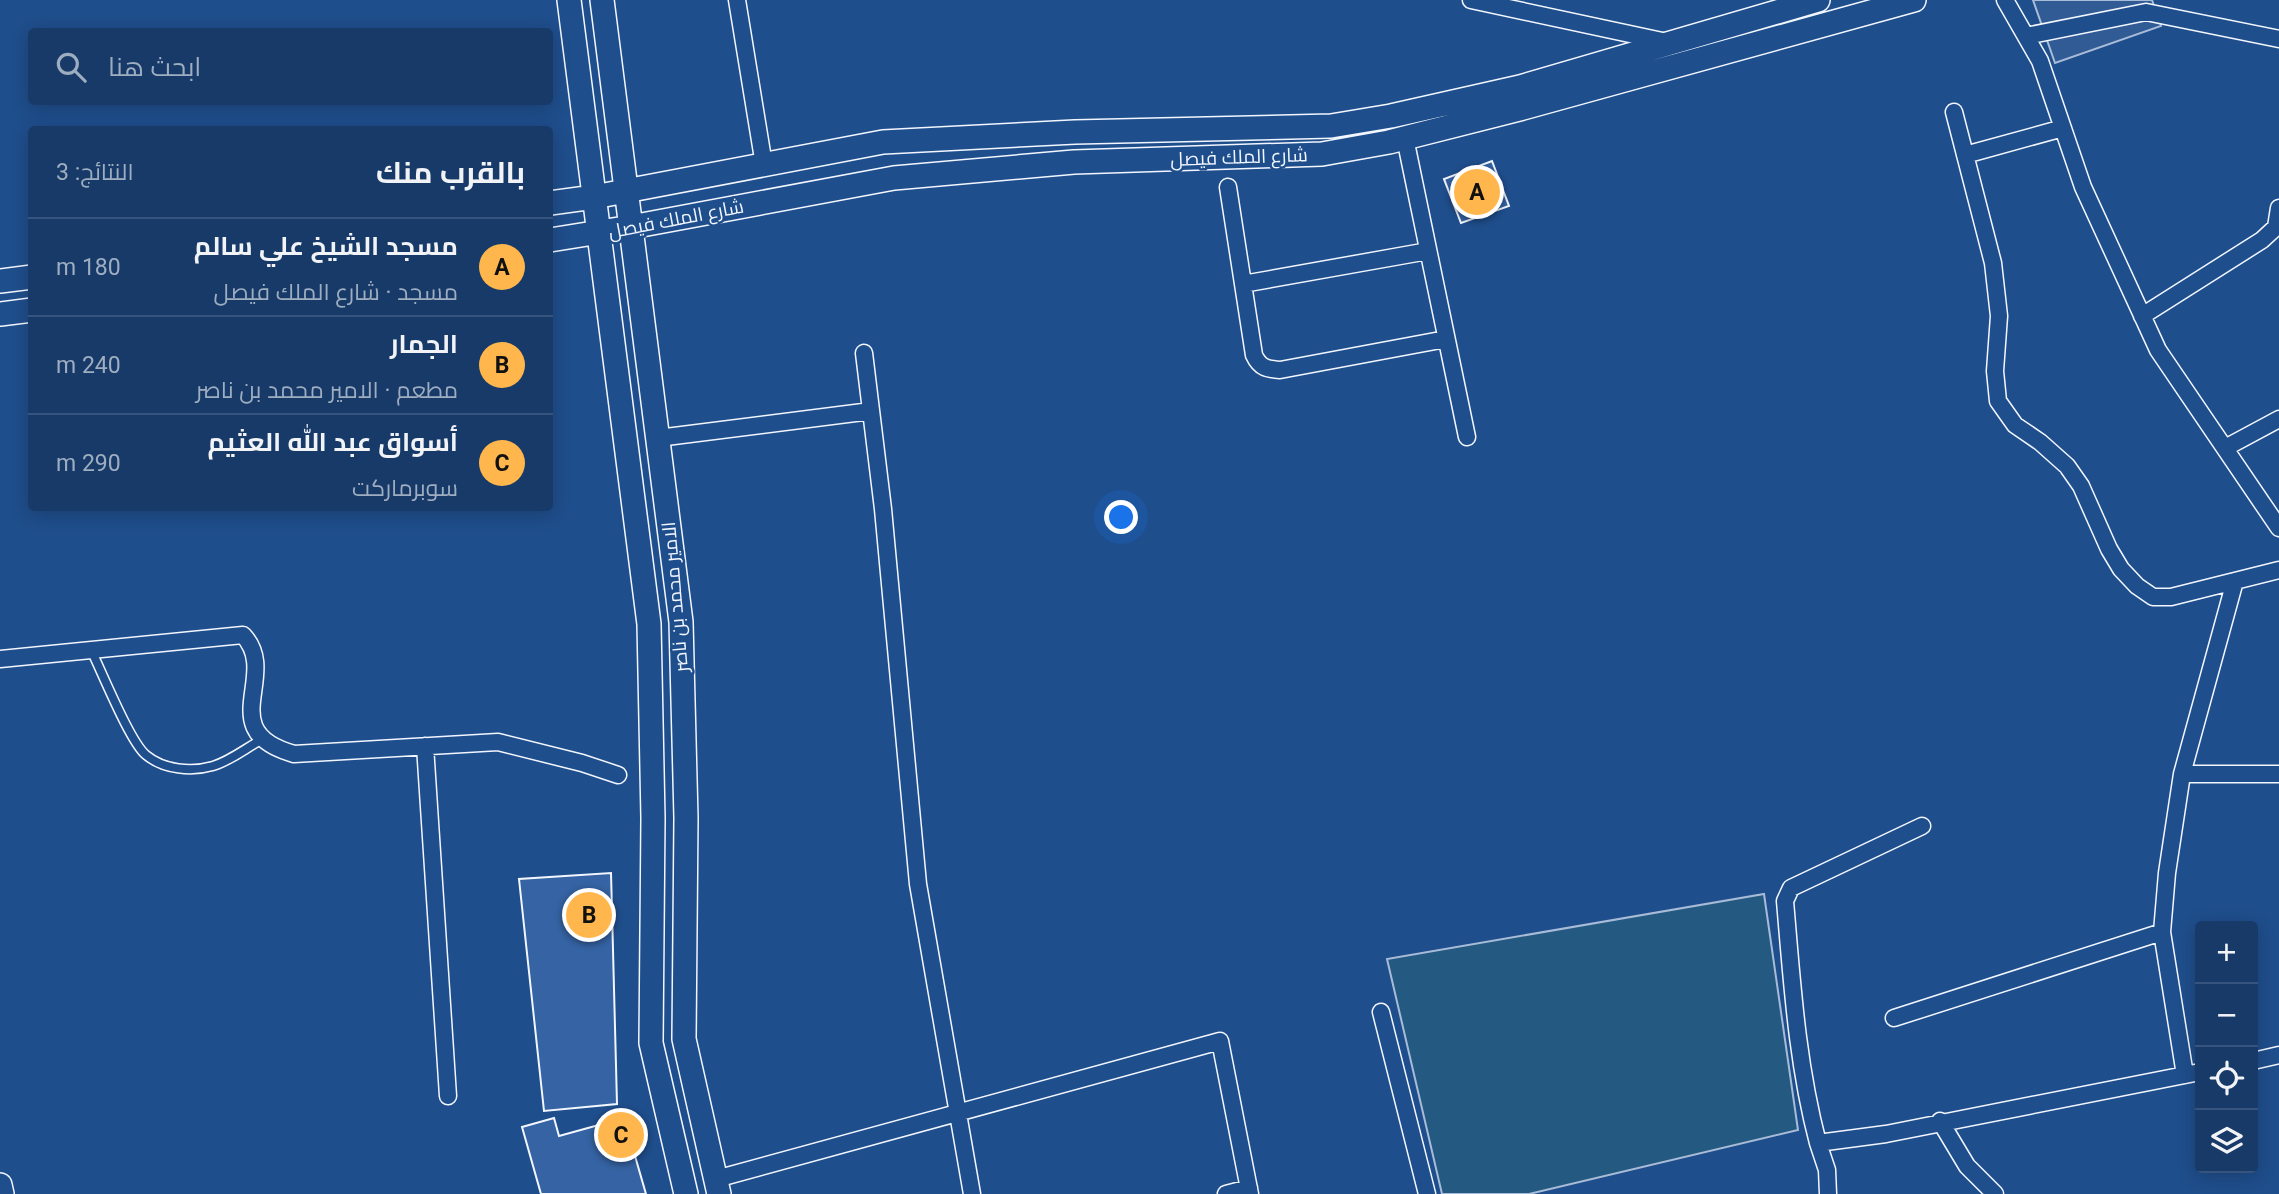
<!DOCTYPE html>
<html lang="ar">
<meta charset="utf-8">
<style>
body{margin:0;font-family:Roboto,Cairo,sans-serif;background:#20416f;color:#f1f3f6;direction:rtl}
.controls{position:absolute;right:21px;bottom:21px;display:grid;overflow:hidden;border-radius:7px;box-shadow:0 4px 18px #0003}
.controls button{width:63px;height:63px;display:grid;place-items:center;padding:0;border:0;border-bottom:2px solid #36547d;background:#173a69;color:#f1f3f6;font:35px sans-serif}
.you{position:absolute;left:1122px;top:518px;width:24px;height:24px;margin:-18px;border:5px solid #fff;border-radius:50%;background:#1a73e8;box-shadow:0 0 0 10px #1a73e833}
.badge{display:grid;place-items:center;width:46px;height:46px;border-radius:50%;background:#ffb74d;color:#111;font-size:23px;font-weight:700}
.pin{position:absolute;translate:-50% -50%;border:4px solid #fff;box-shadow:0 2px 7px #0006}
.list{margin:0;padding:0;list-style:none}
h2{display:flex;justify-content:space-between;align-items:center;height:91px;margin:0;padding:0 28px;font-size:30px}
h2 small{font-size:23px;font-weight:400;color:#9eadc0}
.list li{display:grid;grid-template-columns:46px 1fr auto;gap:21px;align-items:center;box-sizing:border-box;height:98px;padding:0 28px;border-top:2px solid #36547d}
.list b{display:block;font-size:26px;white-space:nowrap}
.list p{margin:0;font-size:23px;white-space:nowrap;color:#9eadc0}
.list em{font-size:23px;font-style:normal;color:#9eadc0}
.icon{flex:none;width:38px;height:38px;fill:none;stroke:currentColor;stroke-width:2;stroke-linecap:round;stroke-linejoin:round}
.map{position:relative;flex:none;width:2279px;height:1194px;overflow:hidden;direction:ltr}
.search{position:absolute;background:#173a69;box-shadow:0 4px 18px #0003;left:28px;top:28px;width:525px;height:77px;display:flex;align-items:center;gap:18px;box-sizing:border-box;padding:0 24px;border-radius:7px;color:#9eadc0;font-size:26px}
.panel{position:absolute;background:#173a69;box-shadow:0 4px 18px #0003;left:28px;top:126px;width:525px;height:385px;border-radius:7px;direction:rtl}
.map>svg:first-child{display:block}
.green{fill:#245a82;stroke:#a8bbd7;stroke-width:2}
.parking{fill:#305b95;stroke:#a8bbd7;stroke-width:2}
.building{fill:#3563a3;stroke:#f2f6ff;stroke-width:2}
.lines{fill:none;stroke-linecap:round;stroke-linejoin:round}
.lane-casing{stroke:#f2f6ff;stroke-width:11}
.street-casing{stroke:#f2f6ff;stroke-width:19}
.secondary-casing{stroke:#f2f6ff;stroke-width:26}
.lane{stroke:#1f4e8c;stroke-width:8}
.street{stroke:#1f4e8c;stroke-width:16}
.secondary{stroke:#1f4e8c;stroke-width:23}
.labels{text-anchor:middle;dominant-baseline:central;stroke-width:5;stroke-linejoin:round;paint-order:stroke}
.street-label{font-size:19px;fill:#f2f6ff;stroke:#1f4e8c}
</style>
<div class="map">
<svg width="2279" height="1194" viewBox="0 0 2279 1194">
<rect width="100%" height="100%" fill="#1f4e8c"/>
<path class="green" d="M1764,894L1798,1130L1529,1194H1442L1387,959Z"/>
<path class="parking" d="M2033,0H2152L2161,26L2055,63Z"/>
<path class="building" d="M1492,161L1509,206L1461,223L1444,179Z
M611,873L617,1104L544,1111L519,879Z
M554,1118L559,1136L624,1118L646,1194H541L522,1127Z"/>
<g class="lines">
<defs>
<path id="lane" d="M91,650C102,672 130,742 146,755C164,770 192,772 213,766C230,761 246,748 261,740"/>
<path id="street" d="M737,0L764,165
M1471,0L1667,42
M2005,0L2040,61L2083,187L2158,350L2279,528
M2026,36L2146,12L2279,39
M1954,112L1993,263L1999,316L1995,371L1998,401L2015,425L2040,442L2067,466L2081,486L2109,549L2121,569L2137,586L2153,597H2171L2279,570
M1405,138L1467,437
M1965,155L2063,128
M1228,187L1254,355C1260,368 1267,369 1280,370L1446,339
M1243,284L1428,251
M2142,316L2262,240L2276,227L2279,208
M864,353L883,509L918,884L972,1194
M658,438L871,411
M2225,448L2279,419
M0,659L243,635C281,675 212,731 294,754L498,742L582,763L618,775
M425,746L448,1096
M2182,774H2279
M1381,1012L1427,1194
M1894,1018L2162,932
M2253,1061L2279,1055
M2185,1075L2162,932L2167,873L2182,774L2235,581
M1940,1121L1967,1166L1995,1194
M1818,1143C1797,1064 1792,982 1785,901L1791,888L1922,826
M716,1179L1220,1041L1250,1194
M1226,1194L1249,1188
M1828,1194L1827,1170L1818,1143L1886,1134L2200,1072"/>
<path id="secondary" d="M569,0L649,624L653,818L651,1043L686,1194
M602,0L681,622L686,818L684,1039L719,1194
M550,203L594,197L883,142L1075,132L1331,126L1391,116L1520,87L1818,0
M550,240L631,227L894,178L1074,162L1322,154L1389,142L1523,108L1914,0
M0,281L32,277
M0,314L32,310
M0,1185L2,1194"/>
</defs>
<use href="#lane" class="lane-casing"/>
<use href="#street" class="street-casing"/>
<use href="#secondary" class="secondary-casing"/>
<use href="#lane" class="lane"/>
<use href="#street" class="street"/>
<use href="#secondary" class="secondary"/>
</g>
<g class="labels">
<g class="street-label">
<text transform="translate(1239 157) rotate(-2)">شارع الملك فيصل</text>
<text transform="translate(676 219) rotate(-11)">شارع الملك فيصل</text>
<text transform="translate(675 597) rotate(-95)">الامير محمد بن ناصر</text>
</g>
</g>
</svg>
<div class="controls">
<button>+</button>
<button>−</button>
<button><svg class="icon" aria-label="locate" viewBox="0 0 24 24"><circle cx="12" cy="12" r="6"/><path d="M12 2v4M12 18v4M2 12h4M18 12h4"/></svg></button>
<button><svg class="icon" aria-label="layers" viewBox="0 0 24 24"><path d="M12 4l9 5-9 5-9-5zM3 14l9 5 9-5"/></svg></button>
</div>
<div class="you"></div>
<div class="pin badge" style="left:1477px;top:192px">A</div>
<div class="pin badge" style="left:589px;top:915px">B</div>
<div class="pin badge" style="left:621px;top:1135px">C</div>
<div class="search"><svg class="icon" aria-label="search" viewBox="0 0 24 24"><circle cx="10" cy="10" r="6"/><path d="M15 15l6 6"/></svg>ابحث هنا</div>
<section class="panel">
<h2>بالقرب منك<small>النتائج: 3</small></h2>
<ul class="list">
<li><span class="badge">A</span><div><b>مسجد الشيخ علي سالم</b><p>مسجد · شارع الملك فيصل</p></div><em>180 m</em></li>
<li><span class="badge">B</span><div><b>الجمار</b><p>مطعم · الامير محمد بن ناصر</p></div><em>240 m</em></li>
<li><span class="badge">C</span><div><b>أسواق عبد الله العثيم</b><p>سوبرماركت</p></div><em>290 m</em></li>
</ul>
</section>
</div>
